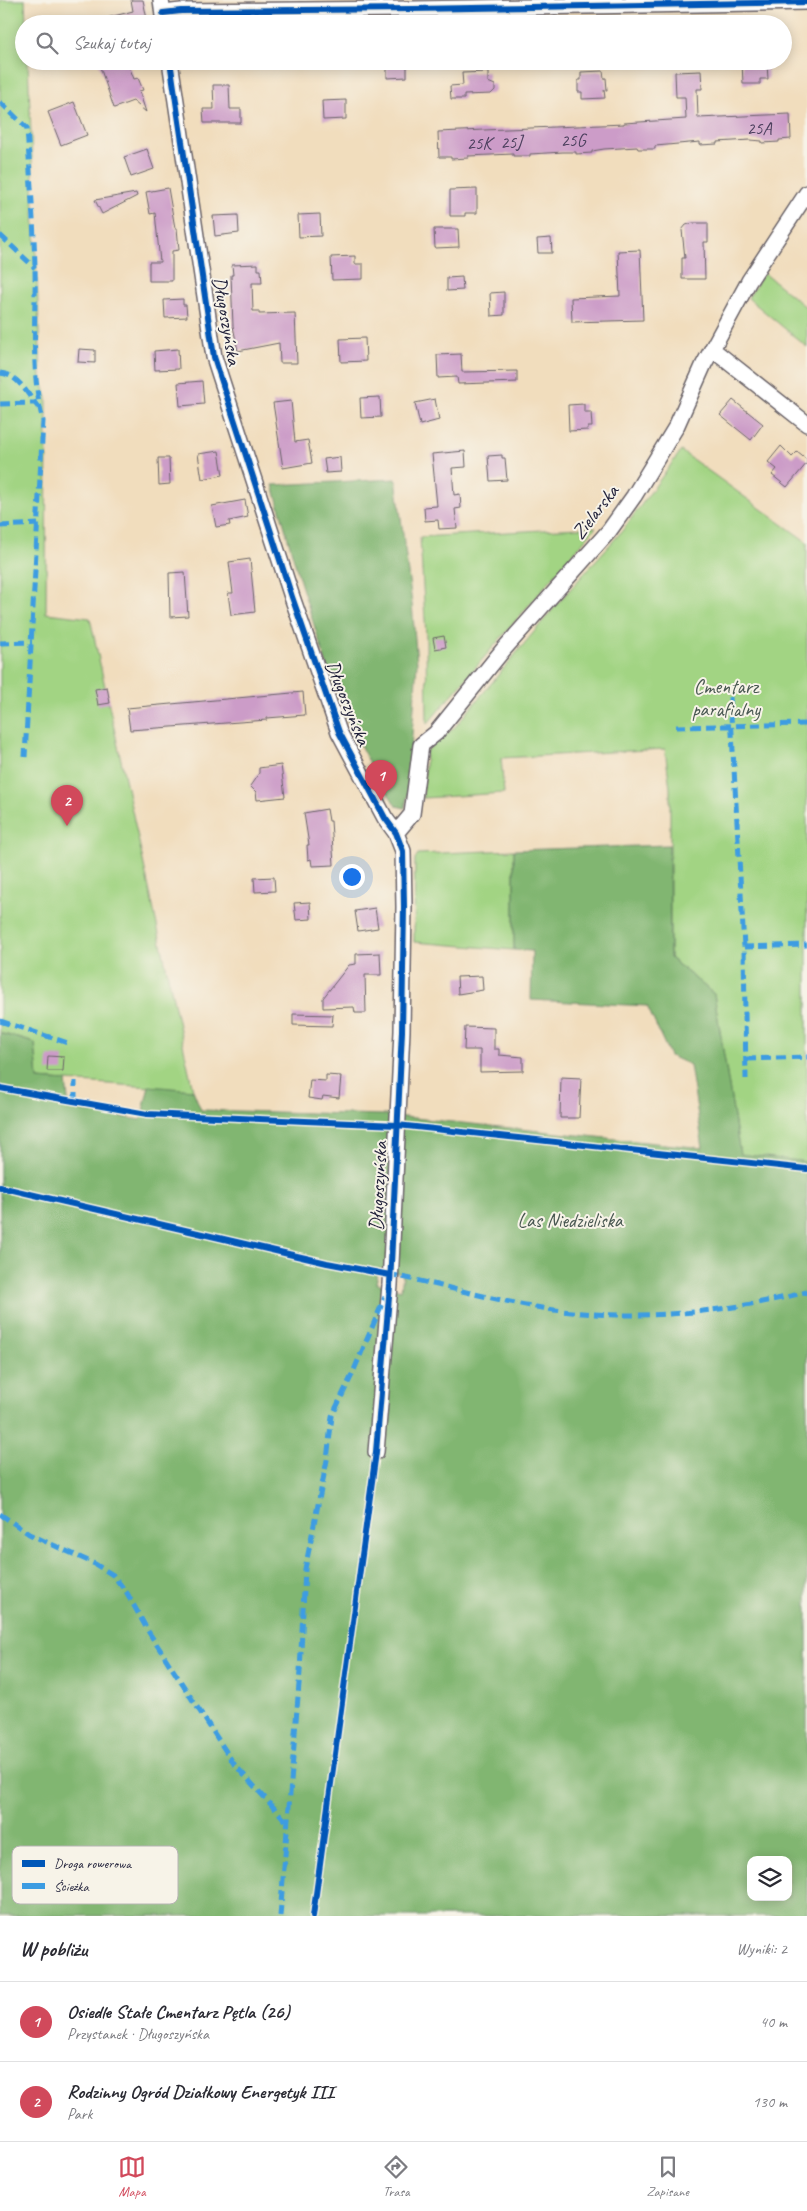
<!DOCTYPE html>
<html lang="pl">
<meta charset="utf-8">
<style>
body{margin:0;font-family:Caveat,sans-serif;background:#f7f7f7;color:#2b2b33}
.controls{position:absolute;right:15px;bottom:15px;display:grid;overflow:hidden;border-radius:10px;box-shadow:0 2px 12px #0003}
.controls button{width:45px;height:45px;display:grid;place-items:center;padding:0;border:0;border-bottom:1px solid #e1e1e2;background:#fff;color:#2b2b33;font:25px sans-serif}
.you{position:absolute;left:351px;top:876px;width:18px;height:18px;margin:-12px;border:4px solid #fff;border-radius:50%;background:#1a73e8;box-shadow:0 0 0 8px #1a73e833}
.badge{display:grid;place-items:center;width:32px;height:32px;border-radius:50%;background:#d1495b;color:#fff;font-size:16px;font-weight:700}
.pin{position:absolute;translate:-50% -41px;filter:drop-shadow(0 1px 2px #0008)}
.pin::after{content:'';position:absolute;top:26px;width:18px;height:15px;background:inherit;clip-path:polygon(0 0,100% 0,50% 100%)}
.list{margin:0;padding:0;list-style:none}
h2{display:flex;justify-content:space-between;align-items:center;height:65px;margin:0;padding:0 20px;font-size:21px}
h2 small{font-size:16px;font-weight:400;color:#7c7c81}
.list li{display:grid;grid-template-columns:32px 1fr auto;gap:15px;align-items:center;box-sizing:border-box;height:80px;padding:0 20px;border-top:1px solid #e1e1e2}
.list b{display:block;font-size:19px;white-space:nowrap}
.list p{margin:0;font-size:16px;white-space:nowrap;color:#7c7c81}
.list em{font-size:16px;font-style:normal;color:#7c7c81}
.icon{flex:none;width:28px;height:28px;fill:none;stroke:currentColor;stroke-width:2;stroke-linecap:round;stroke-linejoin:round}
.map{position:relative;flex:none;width:807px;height:1916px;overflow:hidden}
.search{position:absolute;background:#fff;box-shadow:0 2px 12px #0003;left:15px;right:15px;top:15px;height:55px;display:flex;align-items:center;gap:12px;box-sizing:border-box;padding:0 18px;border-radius:28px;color:#7c7c81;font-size:19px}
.sheet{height:225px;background:#fff}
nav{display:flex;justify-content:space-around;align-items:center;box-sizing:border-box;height:70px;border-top:1px solid #e1e1e2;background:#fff;font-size:14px;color:#7c7c81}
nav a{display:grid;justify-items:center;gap:2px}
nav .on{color:#d1495b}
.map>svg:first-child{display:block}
.green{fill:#a2d483;stroke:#627b5f}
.forest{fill:#81b671;stroke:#526c56;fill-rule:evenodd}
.building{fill:#cc9cc8}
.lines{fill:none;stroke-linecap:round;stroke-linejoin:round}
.minor-casing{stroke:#6a6368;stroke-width:18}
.minor{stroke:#fff;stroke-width:15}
.quiet{stroke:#3c9ce2;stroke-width:5;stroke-dasharray:10 5;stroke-linecap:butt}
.cycleway-casing{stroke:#f7f3e8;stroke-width:9}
.cycleway{stroke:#0057b8;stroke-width:6}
.labels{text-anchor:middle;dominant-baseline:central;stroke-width:4;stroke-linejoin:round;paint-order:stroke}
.number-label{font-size:18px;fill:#4c405e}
.street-label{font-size:20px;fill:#22223b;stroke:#f7f3e8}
.park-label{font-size:20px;fill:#485751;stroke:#f7f3e8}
.key{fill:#f7f3e8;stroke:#b7b4b4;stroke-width:1}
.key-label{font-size:14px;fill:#22223b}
</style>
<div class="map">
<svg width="807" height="1916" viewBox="0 0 807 1916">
<rect width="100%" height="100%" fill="#f7f3e8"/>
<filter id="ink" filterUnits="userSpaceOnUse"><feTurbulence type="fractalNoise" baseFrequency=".02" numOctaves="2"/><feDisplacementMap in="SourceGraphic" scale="10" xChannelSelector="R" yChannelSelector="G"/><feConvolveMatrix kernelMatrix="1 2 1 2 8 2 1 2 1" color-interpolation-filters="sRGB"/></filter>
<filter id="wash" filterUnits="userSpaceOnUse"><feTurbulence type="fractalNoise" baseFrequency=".0096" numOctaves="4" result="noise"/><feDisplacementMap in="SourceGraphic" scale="20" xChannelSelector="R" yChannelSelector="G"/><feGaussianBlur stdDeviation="1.12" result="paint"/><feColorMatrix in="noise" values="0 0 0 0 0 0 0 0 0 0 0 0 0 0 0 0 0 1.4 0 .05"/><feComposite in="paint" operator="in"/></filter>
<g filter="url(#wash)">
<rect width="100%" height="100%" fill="#f1ddbd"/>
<path class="green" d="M0,0H25L26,24H24V61H28L41,377L47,398L46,613L90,618L193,1090L38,1079L35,1043L0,1033Z
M764,273L807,308V347L748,298Z
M681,451L807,542V1162L740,1155L714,994L670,958V788L665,749L501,758L504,793L423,798L426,751L455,727L558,603L622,531Z
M596,527L427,724L426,636L420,537Z
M514,850V950L414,942L415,859L418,854Z"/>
<path class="forest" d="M396,479L412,604L417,663L408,793L405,808L396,806L385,788L380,783L351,728L330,675L299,578L273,485Z
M669,845L670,958L714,994L740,1154L807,1162V1916H0V1033L35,1043L38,1079L66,1081L69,1109L141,1120L149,1086L193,1090L201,1110L385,1115L703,1148L690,1065L670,1056L647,1006L531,1000L532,951L514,950V850ZM379,1269L403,1274L401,1290L376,1283ZM751,1860H788V1897H751Z"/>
<g id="blocks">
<path class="building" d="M131,0H143L148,24H99V20L133,11Z
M98,61H127L134,79L138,78L143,90L139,91L146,112L133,101L114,108Z
M392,61H407V77L387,78V66H392Z
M742,61H759V64H767L768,79H760V84H743Z
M603,71L604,78H606L607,90H604L605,98L582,99V92H578V80H581V72Z
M701,71L702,89H697L698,118L790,114L791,139L779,140V142L762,143V141L750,140L717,142V144L700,145V142L667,145L655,146V149H638L637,147L604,149L592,151V153L576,154V152H563L530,154V156H513V154L468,156V158L451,159V157H439L438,132L624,124V123L686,119L685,97H676L675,72Z
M488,72V82L495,85V90L491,94L464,95V99H451L450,86L463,85L462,73Z
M213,85H229L230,109H241V123H204L203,109H214Z
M346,100V119L323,120L322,101Z
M74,102L87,135L61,145L48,112Z
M147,149L154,169L131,177L124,157Z
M168,188L175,228H177L179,250L172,251V281H149V262H160L155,213L150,214L146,192Z
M477,189V213H465V216H450V190Z
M136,193L137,196L102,214L95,200Z
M320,214L321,236L299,237L298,215Z
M238,215L239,233L215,236L213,216Z
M693,223H708V242H704L705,279H682V258H685L682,230L686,225Z
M434,229H458L459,247L435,248Z
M551,238L552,253H538L537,239Z
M640,250L643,320L572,322L571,298L620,296L618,251Z
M355,256V264H363V279L332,280L331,257Z
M258,264V270H261L262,283H252L253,311H259V314L295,313L297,363H280L279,343L238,351L233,326L231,275H233L232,265Z
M462,277L463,290L447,291V278Z
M504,292V315L491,316L490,293Z
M183,299V305H186L187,317L165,318L164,300Z
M365,338L366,361L341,362L340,339Z
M79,349L95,350V363L78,362Z
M178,349L179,369L155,370L154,351Z
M461,354L462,372L517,371V382L458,384L457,377L438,378L437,355Z
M202,381L204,404L180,406L178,383Z
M380,397L381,417L361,418L360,398Z
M435,399L439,420L420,425L415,403Z
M733,400L763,424L751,440L720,415Z
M291,401L295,442L308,440L312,463L283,468L273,403Z
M584,404V412H591L592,427H588V430L569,431L568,405Z
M781,446L792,457L797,452L807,460V463L787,487L772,475L777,469L768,462Z
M219,451L223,475L202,479L198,454Z
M465,451L466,467L452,468L454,495L460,494L461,508L455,509L457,528L439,529L438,520L425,521L424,507L437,506L432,454Z
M502,455V458H505L507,480L490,481L488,456Z
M340,457L341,472L326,473L324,459Z
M158,458H169L170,484L159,485Z
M245,500L248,517L229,521L230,525L216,527L212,506Z
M250,559L255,612L231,615L228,593H233L229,562Z
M185,572L188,616L170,617L169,573Z
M444,636L446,647L435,649L433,638Z
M107,687L110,703L98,705L95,689Z
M303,692L305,715L267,718V720L130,730L127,708Z
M281,765L285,797L257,800L256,792L250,786L259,773V768Z
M327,809L329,821H331L334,865L312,866L311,859L308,860L307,845H309L304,813Z
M274,877L275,891L255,892L254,878Z
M310,902L311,919L296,920L294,903Z
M375,908L378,928L358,931L355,911Z
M380,953L381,975H365L366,1013H355L354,1007L323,1008V998L349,965L356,964V954Z
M482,976L483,990L458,994L457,977Z
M293,1014L333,1015L332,1026L293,1025Z
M465,1027L494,1028V1049H499V1055L523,1057V1071L480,1072V1050H464Z
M48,1056L64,1057L63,1071H47Z
M326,1075L341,1076L339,1098L323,1096L322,1100L308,1098L310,1080L326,1081Z
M561,1077L581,1078L579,1118H560Z"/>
</g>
</g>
<g filter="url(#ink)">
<use href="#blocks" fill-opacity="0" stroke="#6a6368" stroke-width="1"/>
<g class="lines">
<defs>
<path id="minor" d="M161,0L164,24
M163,13L181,11L413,9L807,2
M170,61L214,357L292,597L339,732L385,818L396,833L403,851L404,907L402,1031L390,1285L376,1452
M712,349L807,424
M396,833L412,814L421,745L436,733L503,650L609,531L634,496L676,427L704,364L749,281L807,193"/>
</defs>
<use href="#minor" class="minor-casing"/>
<use href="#minor" class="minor"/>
<path class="quiet" d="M0,102L27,128C30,175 34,222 35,269C36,319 30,372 43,421L25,757
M0,235L35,268
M0,373C19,375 27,394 38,407
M0,404L34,403
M0,526L38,524
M0,643L32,642
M730,697L744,947L746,1079
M676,727L807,724
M744,947L807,945
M0,1021L71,1044
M746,1059L807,1057
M75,1102V1081
M388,1274C437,1284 486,1298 536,1307C626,1323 719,1314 807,1292
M0,1514L29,1534L95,1564L113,1575L127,1593L148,1631L234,1764L286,1821
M280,1916L300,1672L305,1569L327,1460L332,1416L351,1377L385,1297"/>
<defs>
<path id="cycleway" d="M163,13L181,11L413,9L807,2
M170,61L214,357L292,597L339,732L385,818L396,833L403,851L404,907L402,1031L390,1285L376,1452L313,1916
M0,1088L147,1114L397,1125L807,1169
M0,1187L327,1263L390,1275"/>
</defs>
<use href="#cycleway" class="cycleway-casing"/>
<use href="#cycleway" class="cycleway"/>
</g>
</g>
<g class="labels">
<g class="number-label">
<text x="759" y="128">25A</text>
<text x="573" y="140">25G</text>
<text x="511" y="142">25J</text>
<text x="479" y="143">25K</text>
</g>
<g class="street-label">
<text transform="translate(227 321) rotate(80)">Długoszyńska</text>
<text transform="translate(595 512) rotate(-52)">Zielarska</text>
<text transform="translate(348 703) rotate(68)">Długoszyńska</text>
<text transform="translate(378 1186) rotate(-87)">Długoszyńska</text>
</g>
<g class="park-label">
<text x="726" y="686">Cmentarz<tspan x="726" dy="23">parafialny</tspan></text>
<text x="570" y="1220">Las Niedzieliska</text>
</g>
</g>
<rect x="12" y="1846" width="166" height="58" rx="8" class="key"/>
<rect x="22" y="1860" width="23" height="7" fill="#0057b8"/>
<rect x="22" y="1883" width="23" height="6" fill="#3c9ce2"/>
<g class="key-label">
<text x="54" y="1868">Droga rowerowa</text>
<text x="54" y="1891">Ścieżka</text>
</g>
</svg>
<div class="controls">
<button><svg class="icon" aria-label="layers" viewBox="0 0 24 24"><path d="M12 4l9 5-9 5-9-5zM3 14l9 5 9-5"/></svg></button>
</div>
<div class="you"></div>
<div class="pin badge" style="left:381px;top:801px">1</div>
<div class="pin badge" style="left:67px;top:826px">2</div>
<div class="search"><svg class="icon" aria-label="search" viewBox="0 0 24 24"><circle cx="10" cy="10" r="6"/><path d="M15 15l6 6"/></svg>Szukaj tutaj</div>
</div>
<section class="sheet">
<h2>W pobliżu<small>Wyniki: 2</small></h2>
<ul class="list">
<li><span class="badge">1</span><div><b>Osiedle Stałe Cmentarz Pętla (26)</b><p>Przystanek · Długoszyńska</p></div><em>40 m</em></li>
<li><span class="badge">2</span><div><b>Rodzinny Ogród Działkowy Energetyk III</b><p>Park</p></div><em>130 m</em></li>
</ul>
</section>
<nav>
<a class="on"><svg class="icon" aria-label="map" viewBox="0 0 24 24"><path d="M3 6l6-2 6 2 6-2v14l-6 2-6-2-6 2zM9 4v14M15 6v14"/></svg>Mapa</a>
<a><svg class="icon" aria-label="directions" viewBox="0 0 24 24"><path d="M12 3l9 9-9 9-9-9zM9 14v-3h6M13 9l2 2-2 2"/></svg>Trasa</a>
<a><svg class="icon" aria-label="saved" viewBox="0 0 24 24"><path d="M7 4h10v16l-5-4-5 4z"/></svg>Zapisane</a>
</nav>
